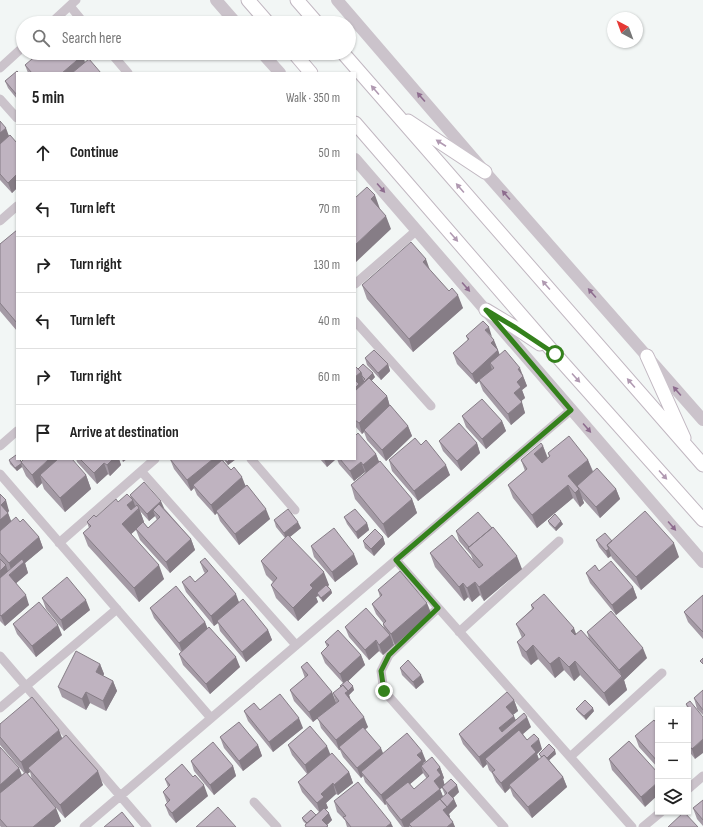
<!DOCTYPE html>
<meta charset="utf-8">
<style>
body{margin:0;font-family:"Sofia Sans Condensed",sans-serif;background:#f2f2f2;color:#222}
.controls{position:absolute;right:12px;bottom:12px;display:grid;overflow:hidden;border-radius:0px;box-shadow:0 1px 3px #0004}
.controls button{width:36px;height:36px;display:grid;place-items:center;padding:0;border:0;border-bottom:1px solid #e0e0e0;background:#fff;color:#222;font:20px sans-serif}
.compass{position:absolute;left:607px;top:12px;width:36px;height:36px;border-radius:50%;background:#fff;box-shadow:0 1px 3px #0004;rotate:319deg}
.stop{position:absolute;width:12px;height:12px;margin:-9px;border:3px solid #34811c;border-radius:50%;background:#fff}
.stop.end{background:#34811c;border-color:#fff;box-shadow:0 1px 4px #0008}
.list{margin:0;padding:0;list-style:none}
h2{display:flex;justify-content:space-between;align-items:center;height:52px;margin:0;padding:0 16px;font-size:17px}
h2 small{font-size:13px;font-weight:400;color:#767676}
.list li{display:grid;grid-template-columns:26px 1fr auto;gap:12px;align-items:center;box-sizing:border-box;height:56px;padding:0 16px;border-top:1px solid #e0e0e0}
.list b{display:block;font-size:15px;white-space:nowrap}
.list em{font-size:13px;font-style:normal;color:#767676}
.icon{flex:none;width:22px;height:22px;fill:none;stroke:currentColor;stroke-width:2;stroke-linecap:round;stroke-linejoin:round}
.map{position:relative;flex:none;width:703px;height:827px;overflow:hidden}
.search{position:absolute;background:#fff;box-shadow:0 1px 3px #0004;left:16px;top:16px;width:340px;height:44px;display:flex;align-items:center;gap:10px;box-sizing:border-box;padding:0 14px;border-radius:22px;color:#767676;font-size:15px}
.panel{position:absolute;background:#fff;box-shadow:0 1px 3px #0004;left:16px;top:72px;width:340px;height:388px;border-radius:0px}
.map>svg:first-child{display:block}
.lines{fill:none;stroke-linecap:round;stroke-linejoin:round}
.secondary-casing{stroke:#c1b7c1;stroke-width:15}
.minor{stroke:#cbc3cb;stroke-width:9}
.tertiary{stroke:#cbc3cb;stroke-width:12}
.secondary{stroke:#fff;stroke-width:13}
.wall{fill:#a49aa5;fill-rule:evenodd}
.shaded-wall{fill:#867d86}
.building{fill:#bfb3c0;stroke:#867d86}
.oneway{fill:#b099b1}
.oneway2{fill:#8d6c8e}
.route{stroke:#34811c;stroke-width:5}
</style>
<div class="map">
<svg width="703" height="827" viewBox="0 0 703 827">
<rect width="100%" height="100%" fill="#f2f6f5"/>
<g class="lines">
<defs>
<path id="secondary" d="M248,0L268,23
M297,0L317,23
M294,53L311,73
M343,53L703,465
M408,121L485,172
M355,123L555,354L703,520
M486,310L516,328L540,344
M647,356L684,438"/>
</defs>
<use href="#secondary" class="secondary-casing"/>
<path class="minor" d="M70,6L84,23
M51,23L76,0
M111,53L128,73
M0,68L23,47
M0,99L17,118
M0,221L17,206
M355,284L417,230
M355,321L431,406
M0,446L17,431
M251,459L295,510
M141,471L296,645
M0,474L211,718
M59,543L155,459
M396,560L632,827
M438,608L389,655L381,671L384,691L504,827
M459,632L559,541
M0,656L147,827
M0,708L117,609
M570,757L662,673
M688,789L703,776
M254,802L277,827
M84,827L571,410
M643,827L661,812"/>
<path class="tertiary" d="M216,0L236,23
M337,0L485,172L703,420
M262,53L280,73
M355,159L703,562"/>
<use href="#secondary" class="secondary"/>
</g>
<path class="wall" d="M85,62L101,73H28L25,65Z
M17,73V99L8,88L5,81Z
M0,121L9,136L17,143V188L12,193L0,180Z
M17,231V331L0,311V244Z
M430,270L463,308L413,352L367,299L362,285Z
M466,336L492,337L498,350L499,355L523,376L527,386L522,390L525,398L521,401L525,413L511,425L483,391L479,381L476,384L457,364L453,353L468,341Z
M365,358L388,364L390,371L381,380L367,365Z
M355,366L358,369L375,377L371,381L387,396L390,406L408,426L412,436L386,461L367,440L364,432L362,434L355,426Z
M462,416L502,421L506,431L486,449L466,427Z
M355,434V435L376,454L379,462L412,499L417,513L388,538L355,499L351,485L365,473V472L354,481L339,464L337,459H355Z
M439,441L477,443L480,453L461,471L443,451Z
M421,445L450,475L418,501L392,471L389,460Z
M543,446L548,458L549,457L548,453L588,460L593,471L616,489L620,499L600,518L582,498L584,503L580,507L573,498L537,528L513,498L508,485L525,471L521,460Z
M76,459H119L121,465L110,476L108,474L97,484L77,462Z
M170,459H223L224,462L246,486L270,519L239,545L220,521L217,513L215,515L197,495L194,488L191,491L174,469Z
M223,459H236L228,465Z
M320,459H336L327,467Z
M9,460L21,461L86,475L91,489L65,512L44,489L42,483L37,488L26,476L22,467L17,471L10,464Z
M0,494L9,511L8,513L11,522H20L39,537L43,548L25,563L28,573L16,583L29,605L5,626L0,621Z
M130,495L164,508L191,539L195,550L170,573L140,540L136,530L131,534L164,579L139,602L88,546L83,533L89,528L87,522L96,517L118,502L131,498ZM140,511L149,521L155,516L157,520L148,528L144,523V522Z
M344,517L367,523L369,530L358,539L347,524Z
M274,520L301,528L290,537L329,585L328,586L331,590L332,593L323,602L318,596L316,597L318,602L298,621L276,598L271,585L273,582L266,575L261,561L285,538L276,527Z
M548,521L563,524L556,531L549,524Z
M456,531L522,569L484,601L480,595L472,602L468,597L464,601L435,567L430,553L473,560L471,555L459,541Z
M383,537L385,544L374,556L365,548L363,541Z
M596,540L612,541L679,557L641,590L612,558L611,556L608,558L599,547Z
M311,546L358,564L335,582L314,557Z
M200,562L239,602L268,630L272,640L246,662L220,631L218,623L214,626L186,592L182,582H195L205,573L204,572Z
M599,571L633,587L637,598L616,615L590,583L586,573Z
M378,590L431,613L395,645L392,641L394,645L383,655L379,651L369,660L349,637L345,627L384,629L383,624H384L376,614L372,604L380,597Z
M703,595V639L688,622L684,612Z
M42,598L90,610L64,631L46,609Z
M531,605L576,634L589,639L587,632L647,658L624,680L627,690L609,706L580,675L574,681L564,670L555,678L538,659L531,665L522,656L517,642L522,638L516,624L532,609Z
M150,608L205,622L207,628L240,667L210,694L183,665L179,654L181,652L154,618Z
M13,624L62,635L36,657L17,634Z
M325,642L361,655L365,665L348,681L354,690L349,695L351,701L368,727L365,730L383,754L426,761L423,764L440,767L444,778L443,779L444,784L459,792L453,798L457,806L449,814L450,817V818L455,827H410V826L409,827H402L389,810L386,804L385,805L365,782L363,776L361,778L343,757L340,750H339L321,728L318,718L313,722L294,701L290,690L305,678L301,667L332,692L336,703L333,693L341,687L343,683L325,663L321,653L327,647ZM423,773L427,779L414,789L410,784ZM442,788L445,795L443,797L440,789Z
M100,664L104,674L103,676L113,681L117,691L106,711L90,703L86,710L62,697L58,687Z
M400,668L424,682L416,689L402,675Z
M703,690V715L697,709L694,698Z
M514,700L518,711L513,715L516,720L531,727L523,734L527,740L542,749L537,754L539,759L541,758L539,754H556L549,760L563,777L567,787L532,818L513,796L510,788L505,793L496,782L492,773L489,770L487,764L483,768L463,744L459,734Z
M690,701L695,759L688,750V710L686,704Z
M576,709L594,711L586,720L578,712Z
M244,711L303,728L273,752L248,721Z
M0,724L62,738L103,785L65,818L52,803L61,821L54,827H1L0,826V747L19,768L22,775L24,773L0,745ZM30,772L32,780L27,774Z
M658,725V768L639,747L635,736Z
M220,737L258,745L262,756L243,771L224,748Z
M629,741L645,807L612,770L609,759Z
M288,745L330,754L349,772L353,783L338,795L336,794L326,803L328,808L325,809L332,820L327,825L328,827H306L305,825L306,824L303,821L302,818L316,815L319,812L302,792L298,782L307,774L292,755Z
M191,761L233,766L236,776L214,795L194,771Z
M165,779L208,796L176,823L169,815L165,805L167,803L163,792L168,787Z
M703,800V826L697,819L693,808Z
M334,801L393,827H347L345,820L337,812Z"/>
<path class="shaded-wall" d="M83,55L86,66L78,73H62Z
M6,128L10,139L0,147V133Z
M17,174V188L12,193L8,183Z
M375,195L380,209L376,213L371,199Z
M386,216L391,229L355,263V245Z
M426,259L431,273L423,262Z
M458,295L463,308L413,352L409,339Z
M489,327L492,337L485,330Z
M494,340L498,350L495,353L491,343Z
M498,350L502,361L490,363L492,370L476,384L472,374Z
M388,364L390,371L381,380L378,373Z
M520,368L527,386L522,390L525,398L518,404L514,393L517,382L518,369Z
M361,372L364,383L363,381L364,384L355,401V377Z
M373,373L375,377L366,387L364,383Z
M387,396L390,407L364,430V432L362,434L359,423Z
M522,402L525,413L511,425L508,414Z
M502,421L506,431L486,449L482,439Z
M408,426L412,436L386,461L382,450Z
M477,443L480,453L461,471L457,461Z
M543,446L548,460L539,467L534,454Z
M376,454L380,464L367,475L363,465Z
M49,459H63L40,475L42,483L37,488L32,475Z
M113,459H119L121,465L110,476L107,465Z
M122,459H127L123,462Z
M213,459H223L224,463L193,485L194,488L191,491L187,480Z
M230,459H236L228,465L227,462Z
M324,459H336L327,467Z
M588,460L593,473L573,489L568,476Z
M361,462L365,472L354,481L350,471Z
M21,463L22,467L17,471L15,468Z
M104,463L108,474L97,484L94,473Z
M446,465L450,475L418,501L414,491Z
M86,475L91,489L65,512L60,498Z
M242,477L246,487L216,511L217,513L215,515L211,505Z
M568,485L573,498L537,528L532,515Z
M579,489L584,503L580,507L575,493Z
M616,489L620,499L600,518L596,507Z
M412,499L417,513L388,538L383,524Z
M6,500L9,511L4,515L1,505Z
M133,500L137,511L139,508L144,522L127,538L122,524L127,505Z
M161,501L164,508L157,514L153,510L155,516L149,521L147,514Z
M266,509L270,519L239,545L235,534Z
M8,513L12,523L0,534V520Z
M561,521L563,524L556,531L555,528Z
M298,522L301,528L286,540L284,533Z
M367,523L369,530L358,539L356,532Z
M39,537L43,548L25,563L28,573L13,586L0,585V571L6,565L9,575L12,573L9,563Z
M383,537L385,544L374,556L371,549Z
M191,539L195,550L170,573L166,562Z
M674,543L679,557L641,590L636,577Z
M609,549L611,556L608,558L606,551Z
M354,554L358,564L335,582L332,572Z
M517,556L522,569L484,601L479,587Z
M159,565L164,579L139,602L134,588Z
M324,572L329,585L318,595L317,593L318,596L316,597L318,602L298,621L293,608L310,585Z
M475,582L480,595L472,602L467,588Z
M463,583L468,597L464,601L459,587Z
M633,587L637,598L616,615L612,605Z
M331,590L332,593L323,602L321,598Z
M236,594L240,605L217,621L218,623L214,626L211,616Z
M26,595L29,605L5,626L1,616Z
M86,600L90,610L64,631L61,620Z
M427,603L431,613L395,645L391,634Z
M205,622L209,632L183,654L179,643Z
M58,625L62,635L36,657L32,646Z
M574,628L579,642L571,631Z
M268,630L272,640L246,662L242,652Z
M390,635L394,645L383,655L379,645Z
M376,640L379,651L369,660L365,650Z
M533,645L538,659L531,665L526,652Z
M643,648L647,658L624,680L627,690L609,706L604,693L622,677L619,670Z
M361,655L365,665L344,685L340,674Z
M236,657L240,667L210,694L206,684Z
M559,657L564,670L555,678L550,664Z
M575,661L580,675L574,681L569,667Z
M100,664L104,674L100,683L96,672Z
M421,675L424,682L416,689L413,682Z
M113,681L117,691L106,711L103,701Z
M353,686L354,690L349,695L351,701L345,693Z
M86,692L90,703L86,710L82,699Z
M332,692L336,703L313,722L309,712Z
M514,700L518,711L510,717L506,707Z
M593,708L594,711L586,720L584,716Z
M514,716L517,725L527,717L531,727L489,763L485,759L487,764L483,768L479,757L499,728Z
M364,717L368,727L341,749L339,747L340,750H339L336,740Z
M299,718L303,728L273,752L269,742Z
M59,730L64,743L28,768L30,772L26,775L21,762Z
M539,739L542,749L537,754L540,763L509,785L510,788L505,793L501,783L531,746Z
M703,739V753L695,759L692,749Z
M258,745L262,756L243,771L239,761Z
M327,746L331,756L308,775L305,765Z
M381,748L385,758L361,772L363,776L361,778L357,768Z
M555,750L556,754L546,763L544,760Z
M422,751L426,761L423,763L426,771L421,766L423,773L388,803L385,800L386,804L385,805L381,795L417,755Z
M688,761L690,766L688,768Z
M233,766L236,776L214,795L210,785Z
M440,767L444,778L443,779L445,786L440,789L444,799L409,824L410,826L409,827H404L401,820L434,781L437,770Z
M19,768L24,782L0,803V785Z
M98,771L103,785L65,818L60,805Z
M349,772L353,783L338,795L334,785Z
M563,777L567,787L532,818L528,807Z
M658,782V795L645,807L641,797Z
M333,783L336,794L326,803L328,808L320,814L317,803L321,794Z
M204,785L208,796L176,823L172,813Z
M457,785L459,792L451,800L448,793Z
M454,799L457,806L449,814L450,817L447,820L443,810Z
M56,808L61,821L54,827H33Z
M329,813L332,820L325,827L322,820Z
M453,822L455,827H447Z
M391,823L393,827H386Z"/>
<path class="building" d="M39,53H81L83,55L62,73H32L25,65Z
M89,59L101,73H72Z
M17,71L19,73H17V95L5,81Z
M0,121L6,128L0,133Z
M10,135L17,143V174L8,183L0,174V144Z
M367,187L375,195L371,199L386,216L355,245V198Z
M17,230V323L0,303V244Z
M411,242L426,259L423,262L449,291L452,288L458,295L409,339L362,285Z
M483,321L489,327L485,330L494,340L491,343L498,350L472,374L453,353L469,339L466,336Z
M374,350L388,364L378,373L365,358Z
M505,350L520,368L518,369L523,376L517,382L521,387L514,393L522,402L508,414L479,380L494,368L490,363Z
M363,364L373,373L364,382L363,381L365,379L362,376L361,372L358,369Z
M355,366L361,372L355,377Z
M369,378L387,396L359,423L355,420V391Z
M355,380L359,384L355,388Z
M482,399L502,421L482,439L462,416Z
M390,405L408,426L382,450L364,430Z
M459,423L477,443L457,461L439,441Z
M358,433L376,454L363,465L361,462L350,471L340,459H355V436Z
M569,436L588,460L568,476L579,489L575,493L568,485L532,515L508,485L527,469L521,460L541,443L543,446L534,454L542,463L550,456L548,453Z
M415,438L421,445L426,440L446,465L414,491L389,460Z
M16,455L17,456V459H19L21,461V462L22,463L15,468L9,460Z
M24,459H49L32,475L21,462Z
M58,459H72L86,475L60,498L40,475Z
M80,459H113L107,465L104,463L94,473Z
M170,459H213L187,480Z
M225,459H230L227,462Z
M222,460L231,470L234,467L242,477L211,505L193,485Z
M380,461L412,499L383,524L351,485Z
M597,468L616,489L596,507L577,486Z
M144,482L161,501L147,514L130,495Z
M247,485L266,509L235,534L216,511Z
M0,494L6,500L1,505L8,513L0,520Z
M127,494L133,500L127,505L131,510L137,505L139,508L122,524L159,565L134,588L83,533L91,526L87,522L94,515L96,517L116,499L118,502Z
M159,504L191,539L166,562L136,529L143,522L148,528L160,517L153,510Z
M288,509L298,522L284,533L274,520Z
M355,509L367,523L356,532L344,517Z
M645,511L674,543L636,577L607,545Z
M478,512L492,528L469,547L456,531Z
M555,514L561,521L555,528L548,521Z
M16,517L20,522L23,519L39,537L9,563L0,553V531Z
M493,527L517,556L479,587L475,582L467,588L463,583L459,587L430,553L452,535L479,568L483,565L468,548Z
M334,528L354,554L332,572L311,546Z
M375,529L383,537L371,549L363,541Z
M605,533L612,541L607,545L609,549L606,551L596,540Z
M288,535L324,572L310,585L313,588L293,608L271,585L277,578L261,561Z
M205,558L236,594L211,616L182,582L190,576L195,582L208,571L200,562Z
M0,559L6,565L0,571Z
M22,559L24,562L9,575L26,595L1,616L0,615V578Z
M611,561L633,587L612,605L586,573L595,565L599,571Z
M400,571L427,603L391,634L383,624L386,621L372,604L382,595L378,590Z
M67,577L86,600L61,620L42,598Z
M326,585L331,590L321,598L317,593Z
M176,586L205,622L179,643L150,608Z
M544,594L574,628L571,631L575,635L581,630L622,676L604,693L575,661L569,667L559,657L550,664L533,645L526,652L517,642L525,635L516,624L534,608L531,605Z
M703,595V632L684,612Z
M243,599L268,630L242,652L217,621Z
M39,602L58,625L32,646L13,624Z
M366,608L390,635L379,645L376,640L365,650L345,627Z
M611,611L643,648L619,670L587,632Z
M209,627L236,657L206,684L179,654Z
M338,630L361,655L340,674L321,653L329,645L325,642Z
M76,651L100,664L96,672L113,681L103,701L86,692L82,699L58,687Z
M703,658V664L700,661Z
M408,660L421,675L413,682L400,668Z
M307,662L332,692L309,712L290,690L308,675L301,667Z
M347,680L353,686L348,691L343,685L341,687L340,686Z
M343,685L348,691L345,693L364,717L336,740L317,718L339,701L333,693Z
M703,690V710L694,698Z
M507,692L514,700L506,707L514,716L499,728L502,732L524,713L527,717L479,757L459,734Z
M280,694L299,718L269,742L244,711L254,703L260,710Z
M32,697L59,730L21,762L0,737V724Z
M585,700L593,708L584,716L576,709Z
M690,701L703,717V739L692,749L688,744V710H687L689,708L686,704Z
M654,720L658,725V762L635,736Z
M239,722L258,745L239,761L220,737Z
M310,726L327,746L305,765L288,745Z
M363,727L381,748L357,768L339,747Z
M519,730L527,740L534,734L539,739L531,746L536,752L501,783L492,772L495,770L485,759Z
M407,733L422,751L417,755L422,760L381,795L361,772Z
M66,735L98,771L60,805L28,768Z
M629,741L658,773V782L641,797L609,759Z
M213,742L233,766L210,785L191,761Z
M549,744L555,750L547,758L544,755L542,757L539,754Z
M0,747L19,768L0,785Z
M332,753L349,772L334,785L333,783L321,794L324,797L317,803L298,782Z
M544,755L563,777L528,807L509,785Z
M432,757L440,767L437,770L441,775L434,781L440,789L401,820L385,800L408,782L414,789L429,776L421,766Z
M182,764L193,777L195,775L204,785L172,813L165,805L170,800L163,792L170,785L165,779Z
M26,772L56,808L33,827H7L0,819V793Z
M451,779L457,785L448,793L454,799L447,807L440,799L447,793L442,787Z
M358,782L391,823L386,827H351L343,817L346,816L334,801Z
M440,799L447,807L443,810L453,822L447,827H412L409,824Z
M703,800V820L693,808Z
M218,807L236,827H196Z
M324,808L329,813L322,820L328,826L326,827H306L305,825Z
M311,810L316,815L307,823L302,818Z
M122,812L134,827H104Z
M684,812L698,827H668Z"/>
<defs><path id="oneway-solid" d="M-6-.8H1V-3.2L6.5 0L1 3.2V.8H-6Z"/></defs>
<g class="oneway">
<use href="#oneway-solid" transform="translate(375 90) rotate(-131)"/>
<use href="#oneway-solid" transform="translate(441 143) rotate(-147)"/>
<use href="#oneway-solid" transform="translate(460 188) rotate(-131)"/>
<use href="#oneway-solid" transform="translate(454 237) rotate(49)"/>
<use href="#oneway-solid" transform="translate(546 285) rotate(-131)"/>
<use href="#oneway-solid" transform="translate(576 378) rotate(48)"/>
<use href="#oneway-solid" transform="translate(631 383) rotate(-131)"/>
<use href="#oneway-solid" transform="translate(663 475) rotate(48)"/>
</g>
<g class="oneway2">
<use href="#oneway-solid" transform="translate(421 97) rotate(-131)"/>
<use href="#oneway-solid" transform="translate(381 188) rotate(49)"/>
<use href="#oneway-solid" transform="translate(506 195) rotate(-131)"/>
<use href="#oneway-solid" transform="translate(466 287) rotate(49)"/>
<use href="#oneway-solid" transform="translate(592 293) rotate(-131)"/>
<use href="#oneway-solid" transform="translate(677 391) rotate(-131)"/>
<use href="#oneway-solid" transform="translate(587 428) rotate(49)"/>
<use href="#oneway-solid" transform="translate(672 526) rotate(49)"/>
</g>
<g class="lines">
<path class="route" d="M384,691L381,671L389,655L438,608L396,560L571,410L486,310L516,328L555,354"/>
</g>
</svg>
<div class="controls">
<button>+</button>
<button>−</button>
<button><svg class="icon" aria-label="layers" viewBox="0 0 24 24"><path d="M12 4l9 5-9 5-9-5zM3 14l9 5 9-5"/></svg></button>
</div>
<svg class="compass" viewBox="-18 -18 36 36"><path d="M0-13l5 13h-10z" fill="#e53935"/><path d="M0 13l5-13h-10z" fill="#767676"/></svg>
<div class="stop" style="left:555px;top:354px"></div>
<div class="stop end" style="left:384px;top:691px"></div>
<div class="search"><svg class="icon" aria-label="search" viewBox="0 0 24 24"><circle cx="10" cy="10" r="6"/><path d="M15 15l6 6"/></svg>Search here</div>
<section class="panel">
<h2>5 min<small>Walk · 350 m</small></h2>
<ul class="list">
<li><svg class="icon" aria-label="ahead" viewBox="0 0 24 24"><path d="M12 20V5M6 11l6-6 6 6"/></svg><div><b>Continue</b></div><em>50 m</em></li>
<li><svg class="icon" aria-label="left" viewBox="0 0 24 24"><path d="M17 20v-9H6M10 6l-5 5 5 5"/></svg><div><b>Turn left</b></div><em>70 m</em></li>
<li><svg class="icon" aria-label="right" viewBox="0 0 24 24"><path d="M7 20v-9h11M14 6l5 5-5 5"/></svg><div><b>Turn right</b></div><em>130 m</em></li>
<li><svg class="icon" aria-label="left" viewBox="0 0 24 24"><path d="M17 20v-9H6M10 6l-5 5 5 5"/></svg><div><b>Turn left</b></div><em>40 m</em></li>
<li><svg class="icon" aria-label="right" viewBox="0 0 24 24"><path d="M7 20v-9h11M14 6l5 5-5 5"/></svg><div><b>Turn right</b></div><em>60 m</em></li>
<li><svg class="icon" aria-label="arrive" viewBox="0 0 24 24"><path d="M6 21V4h12l-3 4 3 4H6"/></svg><div><b>Arrive at destination</b></div></li>
</ul>
</section>
</div>
